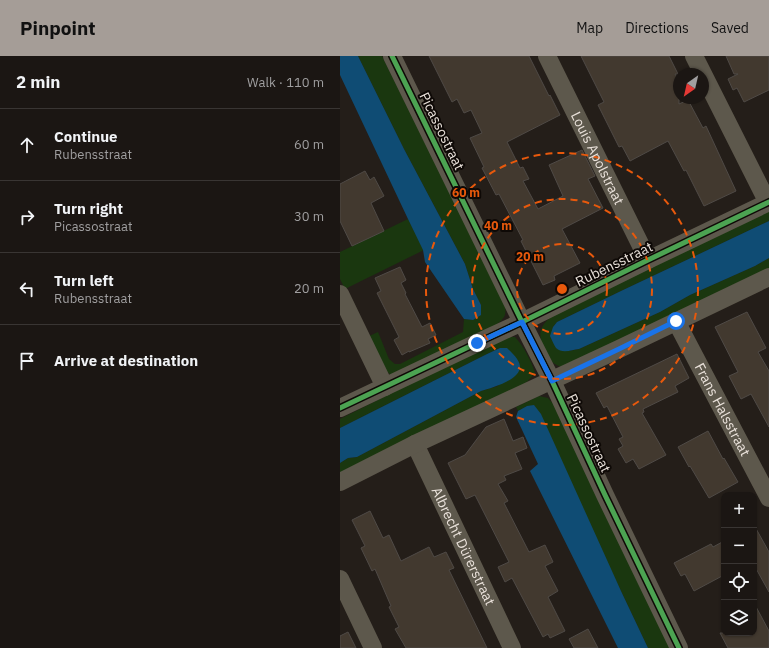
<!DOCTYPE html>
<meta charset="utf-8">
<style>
body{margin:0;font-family:"IBM Plex Sans",sans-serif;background:#241f1c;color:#f1f3f6}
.controls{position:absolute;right:12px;bottom:12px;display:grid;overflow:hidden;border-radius:8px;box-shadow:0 1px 3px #0004}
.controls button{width:36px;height:36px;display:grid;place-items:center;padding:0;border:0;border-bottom:1px solid #393533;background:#1b1613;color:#f1f3f6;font:20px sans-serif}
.compass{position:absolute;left:333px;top:12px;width:36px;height:36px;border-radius:50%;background:#1b1613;box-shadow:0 1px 3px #0004;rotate:214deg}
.stop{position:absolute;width:12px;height:12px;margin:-9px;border:3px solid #1a73e8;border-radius:50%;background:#fff}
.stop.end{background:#1a73e8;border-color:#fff;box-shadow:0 1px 4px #0008}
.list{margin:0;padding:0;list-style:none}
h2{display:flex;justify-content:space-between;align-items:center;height:52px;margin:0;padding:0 16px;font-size:17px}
h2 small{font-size:13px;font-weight:400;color:#a09fa0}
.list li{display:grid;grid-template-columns:26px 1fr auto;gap:12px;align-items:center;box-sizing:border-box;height:72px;padding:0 16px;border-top:1px solid #393533}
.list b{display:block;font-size:15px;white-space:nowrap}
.list p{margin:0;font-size:13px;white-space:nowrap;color:#a09fa0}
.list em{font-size:13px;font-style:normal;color:#a09fa0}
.icon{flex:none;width:22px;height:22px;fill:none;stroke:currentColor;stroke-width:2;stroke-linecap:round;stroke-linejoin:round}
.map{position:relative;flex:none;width:429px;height:592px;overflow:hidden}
header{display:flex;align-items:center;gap:24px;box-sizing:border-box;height:56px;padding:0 20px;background:#a59d97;color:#111}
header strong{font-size:19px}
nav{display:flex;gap:22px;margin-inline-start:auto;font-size:14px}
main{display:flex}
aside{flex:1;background:#1b1613}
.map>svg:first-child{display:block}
.green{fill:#1a370f}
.water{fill:#0f4c74}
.building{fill:#42392f;stroke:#4f4a46}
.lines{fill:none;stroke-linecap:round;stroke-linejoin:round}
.minor{stroke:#5d584c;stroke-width:18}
.cycleway-casing{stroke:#0e0906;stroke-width:8}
.cycleway{stroke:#4ca352;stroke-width:5}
.route{stroke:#1a73e8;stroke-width:5}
.ring{fill:none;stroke:#e8590c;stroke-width:2;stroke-dasharray:7 5}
.labels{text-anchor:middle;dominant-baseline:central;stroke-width:4;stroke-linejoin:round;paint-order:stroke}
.street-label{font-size:14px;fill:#eae2db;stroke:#0e0906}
.centre{fill:#e8590c;stroke:#0e0906;stroke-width:2}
.ring-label{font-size:12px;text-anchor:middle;font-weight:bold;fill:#e8590c;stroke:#0e0906;stroke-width:4;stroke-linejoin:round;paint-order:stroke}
</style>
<header>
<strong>Pinpoint</strong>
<nav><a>Map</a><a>Directions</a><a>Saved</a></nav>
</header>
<main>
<aside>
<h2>2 min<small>Walk · 110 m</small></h2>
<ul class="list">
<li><svg class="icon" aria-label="ahead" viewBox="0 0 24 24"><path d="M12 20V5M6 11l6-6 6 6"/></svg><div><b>Continue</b><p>Rubensstraat</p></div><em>60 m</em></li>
<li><svg class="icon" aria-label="right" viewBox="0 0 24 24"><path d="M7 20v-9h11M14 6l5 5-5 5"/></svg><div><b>Turn right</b><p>Picassostraat</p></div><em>30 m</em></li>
<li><svg class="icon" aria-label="left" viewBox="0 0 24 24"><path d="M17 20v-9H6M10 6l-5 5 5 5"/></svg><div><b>Turn left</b><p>Rubensstraat</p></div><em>20 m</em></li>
<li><svg class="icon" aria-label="arrive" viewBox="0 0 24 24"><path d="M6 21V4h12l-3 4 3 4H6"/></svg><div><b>Arrive at destination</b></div></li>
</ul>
</aside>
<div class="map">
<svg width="429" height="592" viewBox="0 0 429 592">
<rect width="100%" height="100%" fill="#241e19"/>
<path class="green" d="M18,0H42L164,245C167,259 166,261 155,270L51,319L45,314L27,281L38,276L49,303L55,308H60L123,276L124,263L133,264L141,249L133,233L125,208L64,93Z
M429,155V165L283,234L217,266L213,271L228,295L239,293L320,256L350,239L415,210L429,202V216L221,311C217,309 214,308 210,304C205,298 198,282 201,274C203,267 208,264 213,259Z
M68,163L84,194L5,233L0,223V196Z
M164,281H175C183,289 192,306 195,317L188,325L172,336L0,418V407L8,402L17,401L141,335L158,330L160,292L147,298L0,372V363Z
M199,340L208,342L216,351L332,592H308L281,535L187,350L178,355L176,351Z"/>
<path class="water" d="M0,0H18L64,93L125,208L133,233L141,249V259L133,264L124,263L85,206L83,194L68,163L0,19Z
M429,165V202L415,210L350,239L320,256L239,293C232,294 222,298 216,292C214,289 212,284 210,280L213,271L217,266L283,234Z
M160,292H167C172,297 179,303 180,310C181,324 151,332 141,335L17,401L8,402L0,407V372L147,298Z
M194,349L201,358L281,535L308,592H278L190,415L198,408L176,361L178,355L187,350Z"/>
<path class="building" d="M89,0H189L209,40L210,39L220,59L167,86L180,112L183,111L189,123L183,125L198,153L223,140L209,109L242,94L255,120L248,123L263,152L222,173L240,207L214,220L215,224L203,229L181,185L183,184L159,138L156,139L142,112L144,111L130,82L142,77L131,54L124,57L117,43L112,46Z
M241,0H329L338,18H335L339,25V48L348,44L363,72L366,70L396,135L364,150L346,114L344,115L328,85L290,105L282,90L279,91L258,49L264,46Z
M386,0H429V34L404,46L397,32L393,34L388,23L398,18H394Z
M25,115L30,124L34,121L44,140L31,147L44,175L12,190L0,165V128Z
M60,211L66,224L61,227L66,237L65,238L82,271L90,267L96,279L88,283L90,287L69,296V295L62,299L54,284L59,281L37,237L41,235L35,222Z
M407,256L426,292L418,296L429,315V371L411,338L401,343L389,320L398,316L375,271Z
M337,298L349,322L335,330L338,336L303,353L304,356L302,357L326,399L299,413L293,403L286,407L278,393L283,390L279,383L283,381L267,350L264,352L256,337Z
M164,363L173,385L183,381L187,392L175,397L182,413L164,420L166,424L158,428L168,445L164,447L189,496L205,489L213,506L205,510L218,535L208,541L225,575L210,582L208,578L203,581L172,522L165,526L158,511L169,506L135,439L126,443L108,407L125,399L146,371Z
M368,375L383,403L384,402L398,426L369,442L350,410L349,411L338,391Z
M30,455L43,482L49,479L61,505L89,491L94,501L106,496L114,512L109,514L147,592H66L55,573L59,571L49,551L51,550L35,513L32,515L21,492L25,490L12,464Z
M414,469L429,496V536L414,509Z
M384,485V519L354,535L345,518L341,520L334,507L371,488L373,491Z
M414,547L429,575V592H388L380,577H414Z
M248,573L258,592H234L229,583Z
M8,576L16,592H0V580Z"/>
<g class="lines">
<g class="minor">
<path d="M52,0L182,266L212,325L265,439L339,592"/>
<path id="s1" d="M207,0L308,204"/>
<path d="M354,0L428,147"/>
<path d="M0,238L45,331"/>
<path id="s2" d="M336,265L429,442"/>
<path d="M0,352L137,287L182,266L308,204L429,146"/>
<path id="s3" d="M75,388L172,592"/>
<path d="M0,426L75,388L279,293L429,221"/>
<path d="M0,523L33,592"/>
</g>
<defs>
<path id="cycleway" d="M52,0L182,266L212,325L265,439L339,592
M0,352L137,287L182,266L308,204L429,146"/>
</defs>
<use href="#cycleway" class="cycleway-casing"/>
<use href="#cycleway" class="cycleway"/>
</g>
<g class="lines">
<path class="route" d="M137,287L182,266L212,325L279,293L336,265"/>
</g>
<g class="ring">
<circle cx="222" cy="233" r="45"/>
<circle cx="222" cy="233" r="90"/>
<circle cx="222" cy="233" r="136"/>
</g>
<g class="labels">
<g class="street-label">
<text transform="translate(102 75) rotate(64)">Picassostraat</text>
<text stroke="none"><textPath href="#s1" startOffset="114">Louis Apolstraat</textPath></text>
<text transform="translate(274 208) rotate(-26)">Rubensstraat</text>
<text stroke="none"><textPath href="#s2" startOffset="100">Frans Halsstraat</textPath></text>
<text transform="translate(249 377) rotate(65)">Picassostraat</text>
<text stroke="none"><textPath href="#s3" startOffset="113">Albrecht Dürerstraat</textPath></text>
</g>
</g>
<circle cx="222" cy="233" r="6" class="centre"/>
<g class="ring-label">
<text x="126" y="141">60 m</text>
<text x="158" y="174">40 m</text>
<text x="190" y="205">20 m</text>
</g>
</svg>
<div class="controls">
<button>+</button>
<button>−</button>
<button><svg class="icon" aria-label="locate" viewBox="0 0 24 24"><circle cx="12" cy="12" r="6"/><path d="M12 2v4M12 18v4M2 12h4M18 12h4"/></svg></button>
<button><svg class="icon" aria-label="layers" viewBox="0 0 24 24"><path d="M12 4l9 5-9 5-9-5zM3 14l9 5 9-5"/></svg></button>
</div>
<svg class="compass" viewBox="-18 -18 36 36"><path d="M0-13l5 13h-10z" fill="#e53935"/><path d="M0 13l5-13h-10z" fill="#a09fa0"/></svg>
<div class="stop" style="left:336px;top:265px"></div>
<div class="stop end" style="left:137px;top:287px"></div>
</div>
</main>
